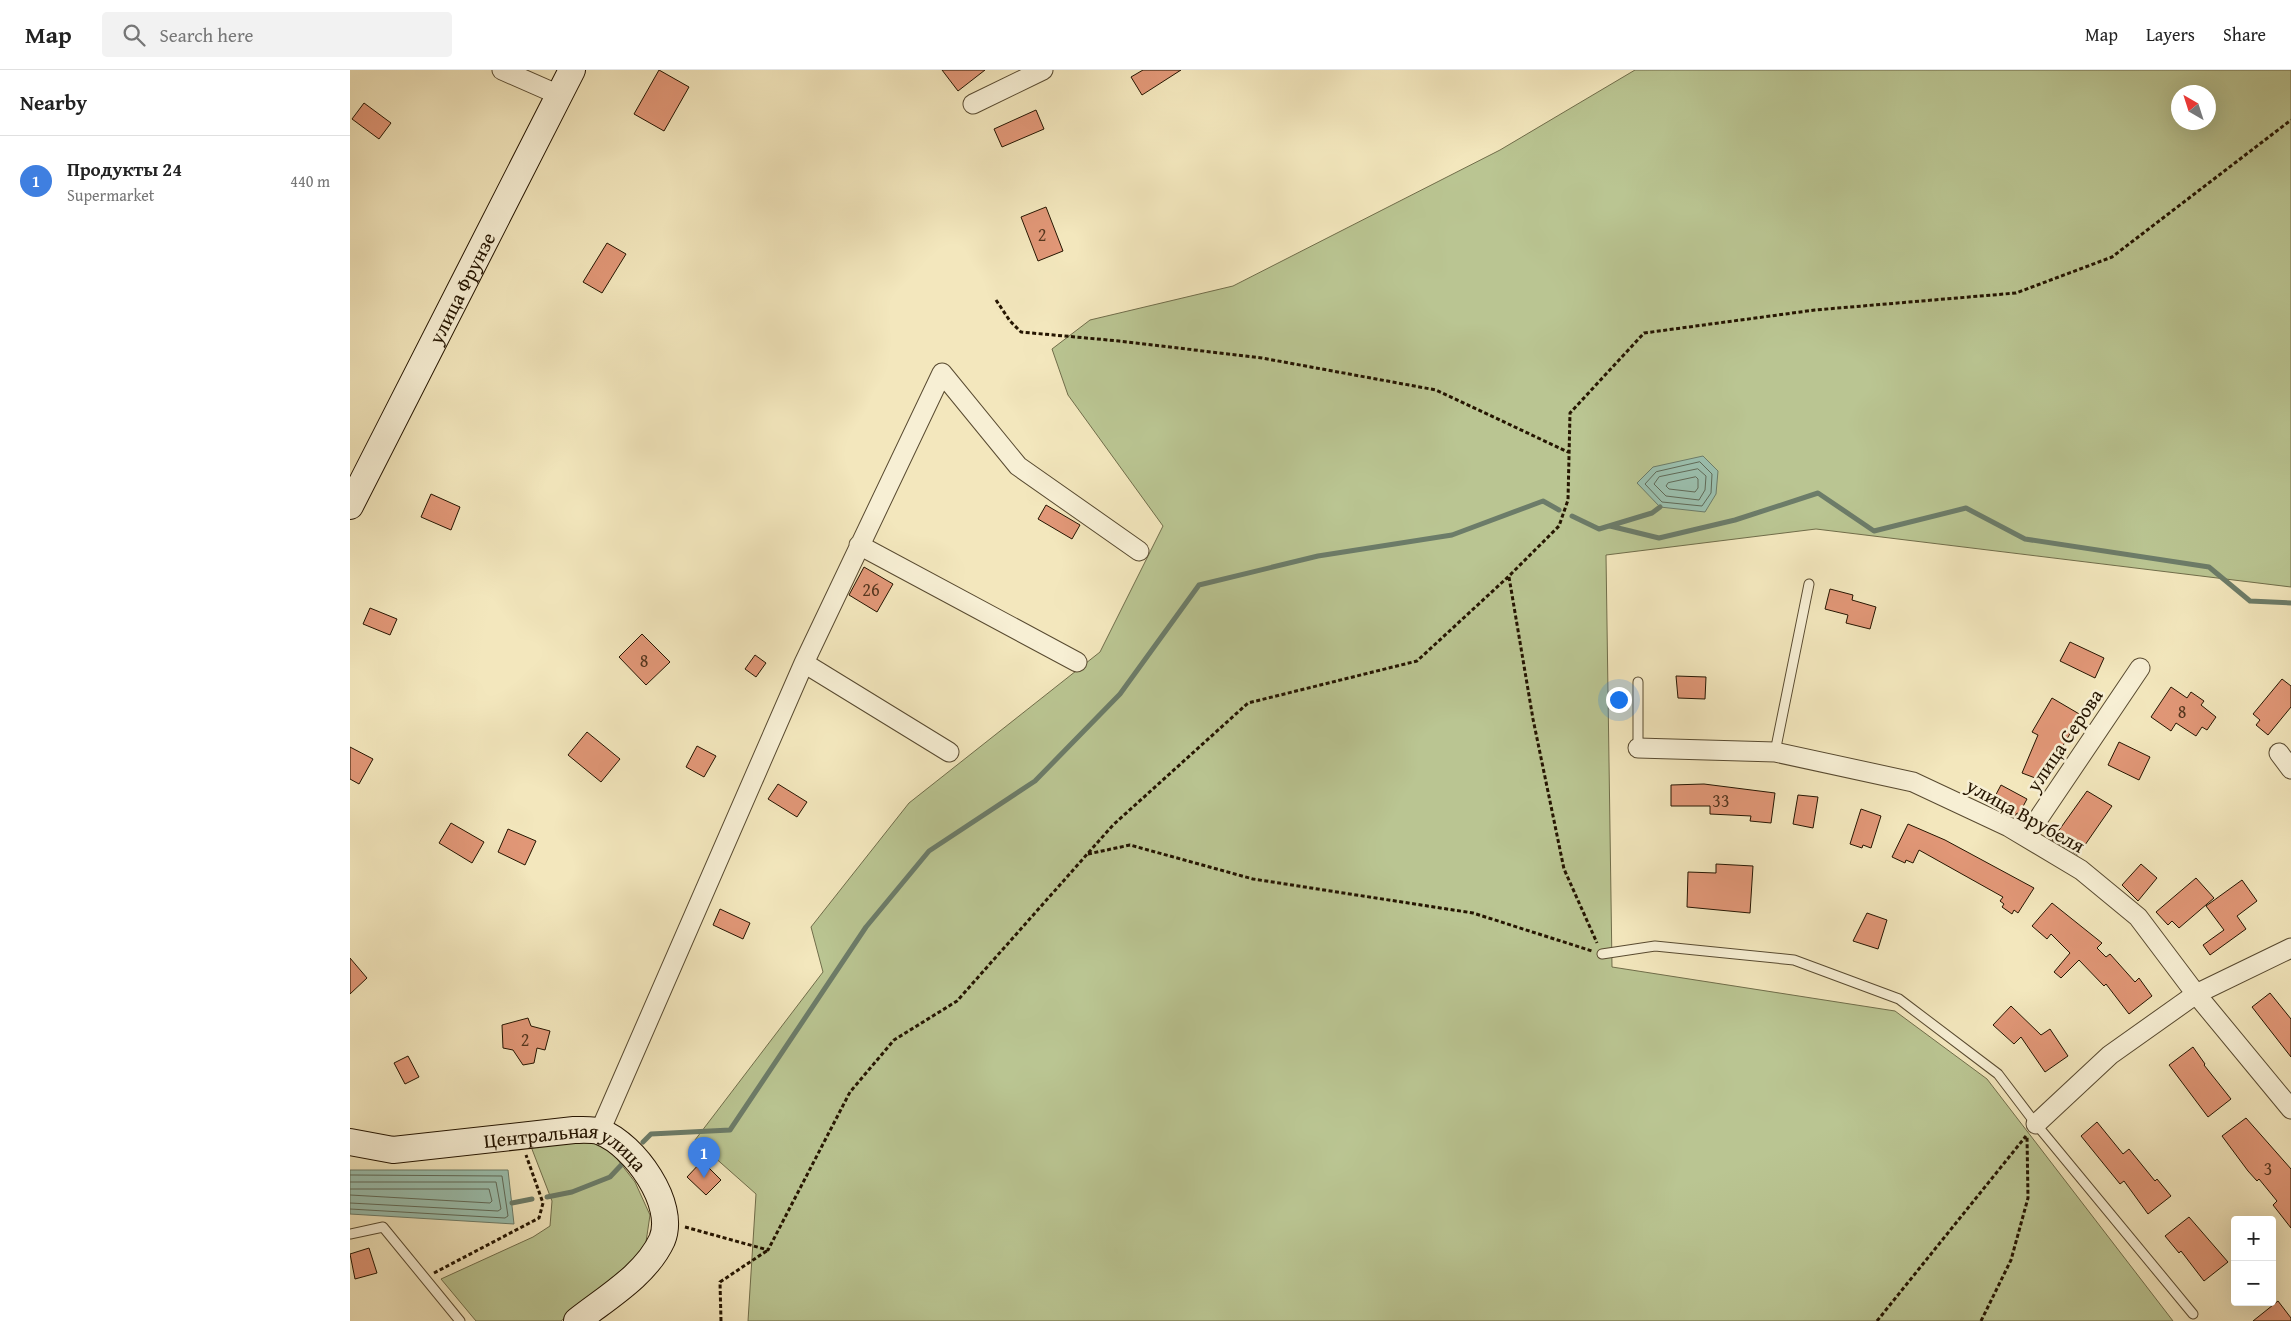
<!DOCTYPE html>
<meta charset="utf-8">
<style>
body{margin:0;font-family:"Gentium Book Plus",serif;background:#f2f2f2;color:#222}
.controls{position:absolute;right:15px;bottom:15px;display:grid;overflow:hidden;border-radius:5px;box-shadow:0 5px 20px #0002}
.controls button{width:45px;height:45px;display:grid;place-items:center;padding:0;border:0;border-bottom:1px solid #e0e0e0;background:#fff;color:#222;font:25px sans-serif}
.compass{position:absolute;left:1821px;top:15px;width:45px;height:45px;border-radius:50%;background:#fff;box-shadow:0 5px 20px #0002;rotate:321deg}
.you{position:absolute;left:1268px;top:629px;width:18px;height:18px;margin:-12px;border:4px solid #fff;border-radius:50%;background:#1a73e8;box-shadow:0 0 0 8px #1a73e833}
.badge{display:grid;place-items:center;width:32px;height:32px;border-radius:50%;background:#b45309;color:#fff;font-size:16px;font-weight:700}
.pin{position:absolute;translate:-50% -41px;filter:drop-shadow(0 1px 2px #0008)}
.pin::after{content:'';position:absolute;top:26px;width:18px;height:15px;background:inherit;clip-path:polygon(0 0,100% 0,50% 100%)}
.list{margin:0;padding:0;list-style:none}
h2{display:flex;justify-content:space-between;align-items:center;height:65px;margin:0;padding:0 20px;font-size:21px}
h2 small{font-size:16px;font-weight:400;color:#767676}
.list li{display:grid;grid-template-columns:32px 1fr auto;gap:15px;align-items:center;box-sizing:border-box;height:90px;padding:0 20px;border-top:1px solid #e0e0e0}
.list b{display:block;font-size:19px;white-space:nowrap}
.list p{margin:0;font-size:16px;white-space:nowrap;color:#767676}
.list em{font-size:16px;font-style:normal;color:#767676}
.icon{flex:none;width:28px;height:28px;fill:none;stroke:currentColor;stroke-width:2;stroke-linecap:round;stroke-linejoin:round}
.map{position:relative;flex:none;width:1941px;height:1251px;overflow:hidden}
header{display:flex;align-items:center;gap:30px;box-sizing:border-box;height:70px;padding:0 25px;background:#fff;border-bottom:1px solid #e0e0e0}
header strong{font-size:24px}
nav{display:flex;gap:28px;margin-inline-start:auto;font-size:18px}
.search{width:350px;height:45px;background:#f2f2f2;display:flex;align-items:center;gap:12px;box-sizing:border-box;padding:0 18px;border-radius:5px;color:#767676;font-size:19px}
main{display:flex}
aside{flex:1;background:#fff}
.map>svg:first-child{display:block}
.green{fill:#bac592;stroke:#706d4a;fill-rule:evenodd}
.water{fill:#9bc0af;stroke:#6c7c69}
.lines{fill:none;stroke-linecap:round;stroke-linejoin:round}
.shore{stroke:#606a58;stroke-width:1}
.stream{stroke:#6c7c69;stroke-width:5}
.building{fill:#e19777;stroke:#251501}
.lane-casing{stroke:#584a30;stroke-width:11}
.street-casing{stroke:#584a30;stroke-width:21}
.secondary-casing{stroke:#251501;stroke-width:28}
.path{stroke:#251501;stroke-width:3;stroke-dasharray:4 2.5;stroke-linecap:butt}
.lane{stroke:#f7efd4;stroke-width:9}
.street{stroke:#f7efd4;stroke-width:19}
.secondary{stroke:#f7efd4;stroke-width:26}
.labels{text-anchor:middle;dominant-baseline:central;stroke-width:5;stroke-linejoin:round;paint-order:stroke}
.number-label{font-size:18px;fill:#54361e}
.street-label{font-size:20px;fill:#251501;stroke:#f7efd4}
</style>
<header>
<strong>Map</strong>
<div class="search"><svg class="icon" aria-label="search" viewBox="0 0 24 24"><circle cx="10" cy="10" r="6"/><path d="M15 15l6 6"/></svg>Search here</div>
<nav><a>Map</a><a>Layers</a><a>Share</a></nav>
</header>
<main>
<aside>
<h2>Nearby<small></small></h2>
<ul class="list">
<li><span class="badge" style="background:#3f7fe0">1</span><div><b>Продукты 24</b><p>Supermarket</p></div><em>440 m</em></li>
</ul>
</aside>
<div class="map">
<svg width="1941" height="1251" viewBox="0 0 1941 1251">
<rect width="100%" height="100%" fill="#f3e7bd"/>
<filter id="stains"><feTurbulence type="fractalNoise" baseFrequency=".004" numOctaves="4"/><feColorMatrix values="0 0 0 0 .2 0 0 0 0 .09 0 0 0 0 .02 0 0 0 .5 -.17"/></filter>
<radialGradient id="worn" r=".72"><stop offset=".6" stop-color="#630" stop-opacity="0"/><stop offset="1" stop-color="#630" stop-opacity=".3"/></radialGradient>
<path class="green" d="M1285,0H1941V517L1466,459L1256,485L1262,897L1545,941L1637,1009L1823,1251H398L406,1124L345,1070L473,902L461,857L559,733L750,582L813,456L718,325L702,279L740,250L883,216L1150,80ZM1828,22H1858V52H1828Z
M242,1069L264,1085L285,1112L300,1145L296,1172L285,1190L211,1251H126L91,1209L183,1167L200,1156L202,1131L180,1074Z"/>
<path class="water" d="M1353,386L1368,401L1366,424L1355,442L1310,437L1287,413L1303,397Z
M0,1100H158L164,1154L0,1144Z"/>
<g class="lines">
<path class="shore" d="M1350,392L1362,404L1361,423L1352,436L1312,432L1295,414L1306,402Z
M1348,399L1356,406L1355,420L1349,430L1316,426L1304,414L1309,407Z
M1346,407L1348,409V418L1345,422L1319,419L1316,416L1318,413Z
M0,1105L152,1106L158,1146L155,1148L0,1139
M0,1112H146L151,1139L148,1141L0,1133
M0,1119H139L142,1131L140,1133L0,1125"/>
<path class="stream" d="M1222,446L1249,459L1302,443L1310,437
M1260,456L1309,468L1385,450L1468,423L1524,461L1616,438L1675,469L1859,497L1900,531L1941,533
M293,1072L301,1064L380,1060L516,857L579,781L685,711L770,624L849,515L968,486L1102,465L1193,431L1209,440
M197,1127L222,1122L260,1107L275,1091
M162,1133L182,1129"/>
</g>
<path class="building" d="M309,0L339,17L314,61L284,44Z
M592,0H635L608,21Z
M793,0H831L792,25L781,7Z
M14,33L41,53L29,69L2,49Z
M686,40L694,59L652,77L644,59Z
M696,137L713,181L688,191L671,147Z
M257,173L276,184L252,223L233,212Z
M81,424L110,437L101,460L71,447Z
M696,435L730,455L722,469L688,449Z
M514,497L543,514L527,542L499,525Z
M1480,519L1503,525L1502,530L1526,537L1520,559L1496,553L1498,545L1475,539Z
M20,538L47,549L40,565L13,554Z
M292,564L320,592L296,615L269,587Z
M1720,572L1754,588L1745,608L1710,591Z
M405,585L416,593L406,607L395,599Z
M1326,606L1356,607L1355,629L1328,628Z
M1932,609L1941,616V637L1918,665L1906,655L1910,650L1903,644Z
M1821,617L1837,628L1841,622L1854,631L1851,635L1866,647L1857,660L1852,657L1846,666L1826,653L1821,661L1801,647Z
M1702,628L1731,645L1711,679L1707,677L1693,711L1672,703L1688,665L1682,662Z
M237,662L270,689L251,712L218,685Z
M1769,672L1800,687L1789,710L1758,695Z
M347,676L366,686L354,707L336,697Z
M0,677L23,689L9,714L0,709Z
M428,714L457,732L447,747L418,729Z
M1354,714L1425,723L1421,753L1400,751L1401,746L1360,744V736H1321V715Z
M1651,715L1677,729L1669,744L1667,743L1665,746L1641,734Z
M1737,721L1762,736L1728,785L1702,770Z
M1448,725L1468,727L1463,758L1443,754Z
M1511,739L1531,746L1521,778L1513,775L1512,778L1500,774Z
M101,753L134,772L122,793L89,773Z
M1558,754L1595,770L1684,818L1668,843L1664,840L1662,844L1652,837L1654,834L1650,831L1653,827L1569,780L1563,793L1556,790L1555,793L1542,787Z
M158,759L186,771L175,795L148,782Z
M1366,794L1403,796L1400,843L1337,837L1338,802L1366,803Z
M1791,794L1807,808L1788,831L1772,815Z
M1846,808L1864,828L1829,858L1822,851L1818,855L1806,842Z
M1892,810L1907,831L1887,846L1896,859L1860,885L1853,875L1874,860L1856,836Z
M1702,833L1752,873L1747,878L1756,887L1760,884L1785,912L1789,908L1802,926L1779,944L1756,914L1754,916L1729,890L1711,908L1704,902L1720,883L1701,864L1697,869L1682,856Z
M370,839L400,853L393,869L363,855Z
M1517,843L1537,850L1528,879L1503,871Z
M0,888L17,908L0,924Z
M1920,923L1941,949V987L1902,937Z
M1661,936L1691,965L1700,959L1718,986L1695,1002L1671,967L1664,974L1643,955Z
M178,948L181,956L200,961L195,980L187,978L184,993L173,995L163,980L153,978L152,955Z
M1843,977L1855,994L1854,995L1881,1029L1858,1047L1819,995Z
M58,986L69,1007L55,1014L44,993Z
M1896,1048L1941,1099V1158L1923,1135L1927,1131L1909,1109L1907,1111L1898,1101L1872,1066Z
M1747,1052L1773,1084L1779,1079L1805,1111L1807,1109L1821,1126L1798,1144L1774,1111L1770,1114L1731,1066Z
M352,1091L371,1110L356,1125L337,1107Z
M1839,1147L1878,1192L1854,1211L1831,1181L1829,1183L1815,1166Z
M19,1178L27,1203L5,1209L0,1184Z
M1928,1231L1941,1248V1251H1903Z"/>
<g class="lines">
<defs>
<path id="lane" d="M1288,612V678
M1425,682L1459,514
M1252,884L1305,876L1444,890L1549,929L1648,1004L1686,1054L1843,1244
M0,1164L33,1157L110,1251"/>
<path id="street" d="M152,0L209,25
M623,34L693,0
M509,475L727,592
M454,593L599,682
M1288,678L1425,682L1563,712L1659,757L1731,800L1788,847L1846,924L1941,1039
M1929,683L1941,699
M1676,767L1790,598
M1686,1054L1760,985L1846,924L1941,878
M250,1061L454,593L592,303L668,396L789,481"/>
<g id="secondary">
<path id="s1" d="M0,436L222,0"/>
<path id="s2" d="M0,1072L43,1080L224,1060C232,1060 244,1059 251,1062C284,1075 327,1134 312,1170C296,1205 256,1228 227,1251"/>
</g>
</defs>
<use href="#lane" class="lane-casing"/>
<use href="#street" class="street-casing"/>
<use href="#secondary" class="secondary-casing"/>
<path class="path" d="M646,230L660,251L671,262L769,271L912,288L1086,320L1218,382
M1159,507L1183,649L1214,799L1247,873
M738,784L780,775L903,809L1123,843L1242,881
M335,1157L418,1180L500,1022L544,970L607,931L763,755L898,633L1067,591L1159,506L1209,456L1218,430L1220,343L1294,263L1465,240L1666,223L1762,187L1941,50
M84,1203L189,1148L193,1133L176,1085
M371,1251L370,1212L418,1180
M1527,1251L1676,1066
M1631,1251L1661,1190L1678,1128L1677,1066"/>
<use href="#lane" class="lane"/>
<use href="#street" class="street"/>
<use href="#secondary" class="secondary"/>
</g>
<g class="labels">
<g class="number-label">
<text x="692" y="164">2</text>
<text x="521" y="519">26</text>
<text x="294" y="590">8</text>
<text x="1832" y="641">8</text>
<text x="1371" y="730">33</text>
<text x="175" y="969">2</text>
<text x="1918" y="1098">3</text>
</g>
<g class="street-label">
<text stroke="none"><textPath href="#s1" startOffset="245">улица Фрунзе</textPath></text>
<text transform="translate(1714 670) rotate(-56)">улица Серова</text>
<text transform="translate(1676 745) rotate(29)">улица Врубеля</text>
<text stroke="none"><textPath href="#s2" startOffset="222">Центральная улица</textPath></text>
</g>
</g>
<rect width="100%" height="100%" filter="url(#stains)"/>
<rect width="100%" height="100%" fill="url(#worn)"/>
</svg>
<div class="controls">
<button>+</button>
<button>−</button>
</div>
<svg class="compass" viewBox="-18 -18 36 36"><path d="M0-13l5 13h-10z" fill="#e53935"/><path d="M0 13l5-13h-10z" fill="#767676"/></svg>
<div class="you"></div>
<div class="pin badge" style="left:354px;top:1108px;background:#3f7fe0">1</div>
</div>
</main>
